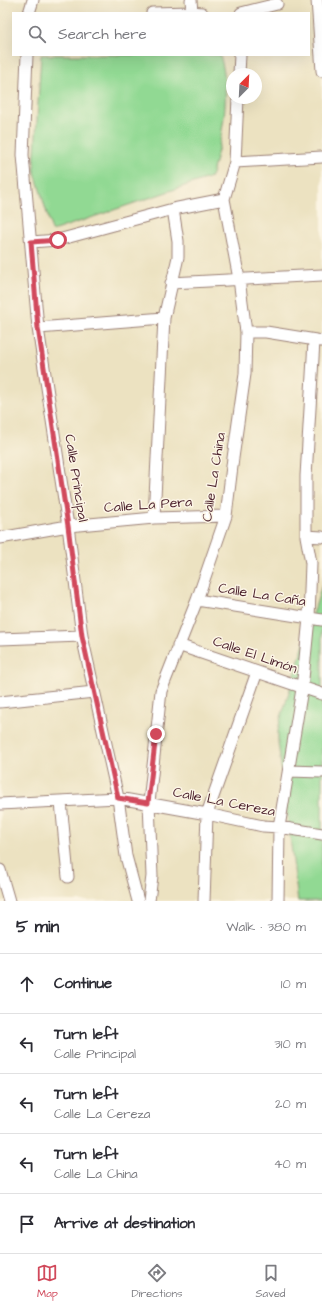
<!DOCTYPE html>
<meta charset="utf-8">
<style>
body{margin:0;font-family:"Architects Daughter",sans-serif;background:#f2f2f3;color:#2b2b33}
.compass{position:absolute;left:226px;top:68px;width:36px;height:36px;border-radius:50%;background:#fff;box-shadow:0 4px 16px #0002;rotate:24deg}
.stop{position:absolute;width:12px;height:12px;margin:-9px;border:3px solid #d1495b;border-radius:50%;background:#fff}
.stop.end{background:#d1495b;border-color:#fff;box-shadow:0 1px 4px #0008}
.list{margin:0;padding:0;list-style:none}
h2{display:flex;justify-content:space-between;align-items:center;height:52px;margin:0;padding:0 16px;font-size:17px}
h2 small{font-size:13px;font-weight:400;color:#7c7c81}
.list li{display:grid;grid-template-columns:26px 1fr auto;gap:12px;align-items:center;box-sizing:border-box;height:60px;padding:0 16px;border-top:1px solid #e1e1e2}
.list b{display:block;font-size:15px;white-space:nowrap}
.list p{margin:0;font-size:13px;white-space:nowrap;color:#7c7c81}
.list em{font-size:13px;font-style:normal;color:#7c7c81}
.icon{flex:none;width:22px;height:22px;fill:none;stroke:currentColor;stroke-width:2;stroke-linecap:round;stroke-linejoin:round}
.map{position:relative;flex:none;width:322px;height:901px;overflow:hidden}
.search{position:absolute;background:#fff;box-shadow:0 4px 16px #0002;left:12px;right:12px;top:12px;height:44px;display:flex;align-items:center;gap:10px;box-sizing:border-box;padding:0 14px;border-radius:0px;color:#7c7c81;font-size:15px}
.sheet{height:352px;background:#fff}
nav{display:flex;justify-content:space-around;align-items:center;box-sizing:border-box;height:56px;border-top:1px solid #e1e1e2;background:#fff;font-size:11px;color:#7c7c81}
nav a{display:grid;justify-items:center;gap:2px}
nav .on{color:#d1495b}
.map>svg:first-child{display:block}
.green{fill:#91d993;stroke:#6e7c5f}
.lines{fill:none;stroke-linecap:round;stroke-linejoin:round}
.street-casing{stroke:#9b8076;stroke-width:13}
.street{stroke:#fff;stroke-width:11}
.route{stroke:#d1495b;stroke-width:5}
.labels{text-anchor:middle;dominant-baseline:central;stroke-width:3;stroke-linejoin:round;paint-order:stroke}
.street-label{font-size:14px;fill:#4a1f2b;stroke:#fcf5e5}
</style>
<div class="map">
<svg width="322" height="901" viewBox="0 0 322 901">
<rect width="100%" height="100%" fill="#fcf5e5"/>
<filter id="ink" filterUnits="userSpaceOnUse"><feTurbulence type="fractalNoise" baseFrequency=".025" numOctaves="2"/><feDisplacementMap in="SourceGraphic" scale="8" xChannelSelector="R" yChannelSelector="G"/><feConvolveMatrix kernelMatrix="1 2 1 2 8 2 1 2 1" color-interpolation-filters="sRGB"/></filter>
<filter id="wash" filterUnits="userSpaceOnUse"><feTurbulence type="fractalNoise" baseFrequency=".012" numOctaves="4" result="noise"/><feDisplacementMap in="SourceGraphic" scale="16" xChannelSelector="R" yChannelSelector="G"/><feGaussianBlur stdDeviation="0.9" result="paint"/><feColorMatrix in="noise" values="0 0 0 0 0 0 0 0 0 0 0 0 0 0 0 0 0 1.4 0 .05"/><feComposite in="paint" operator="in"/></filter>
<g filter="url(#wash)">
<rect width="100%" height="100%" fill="#ece2c1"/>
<path class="green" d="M41,55H220C232,94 222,138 211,177L52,231L34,169Z
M322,585V901H298L278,742V731L280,721Z"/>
</g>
<g filter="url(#ink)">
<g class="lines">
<defs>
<path id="street" d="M191,0L192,12
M317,0L322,71
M29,13L33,0
M152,13L192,12L202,13
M241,13L277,4
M27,55L23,155L38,328L68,526L82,636L118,798L126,856L138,901
M239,74L240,55
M235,162L322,157
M31,242L58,240L173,209L224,199
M171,283L322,275
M38,328L164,318
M246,332H266L322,341
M154,518L164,318L178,257V241L173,209
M306,536L322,537
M0,538L68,526L154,518L226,516
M197,600L322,620
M0,639L82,636
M178,645L322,694
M0,702L94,692
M289,771L322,772
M61,802L68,877
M0,804L118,798L207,814L263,826L279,827L322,834
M0,870L9,901
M149,901L152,876L149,803L161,691L197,600L226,516L233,458L245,374L246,332L239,279L224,199L235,162L238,98
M204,901L207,814L257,672
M278,901L279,827L302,689L309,618L311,563L306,536V476L314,341"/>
</defs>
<use href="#street" class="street-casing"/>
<use href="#street" class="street"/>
</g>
</g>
<g class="lines" filter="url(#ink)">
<path class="route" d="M58,240L31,242L38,328L68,526L82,636L118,798L148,803L156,734"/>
</g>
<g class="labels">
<g class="street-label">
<text transform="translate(214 477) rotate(-81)">Calle La China</text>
<text transform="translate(76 478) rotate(81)">Calle Principal</text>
<text transform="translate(148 505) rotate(-4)">Calle La Pera</text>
<text transform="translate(262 595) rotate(9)">Calle La Caña</text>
<text transform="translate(255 655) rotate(19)">Calle El Limón</text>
<text transform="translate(224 802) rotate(11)">Calle La Cereza</text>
</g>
</g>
</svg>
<svg class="compass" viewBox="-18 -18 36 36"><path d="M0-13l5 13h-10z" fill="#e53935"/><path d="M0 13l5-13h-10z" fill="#7c7c81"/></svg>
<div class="stop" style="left:58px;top:240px"></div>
<div class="stop end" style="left:156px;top:734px"></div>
<div class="search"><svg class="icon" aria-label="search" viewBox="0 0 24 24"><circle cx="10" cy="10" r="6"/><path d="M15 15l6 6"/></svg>Search here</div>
</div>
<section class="sheet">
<h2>5 min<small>Walk · 380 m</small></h2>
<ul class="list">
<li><svg class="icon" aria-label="ahead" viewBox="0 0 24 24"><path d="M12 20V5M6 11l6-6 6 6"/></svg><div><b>Continue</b></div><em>10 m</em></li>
<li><svg class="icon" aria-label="left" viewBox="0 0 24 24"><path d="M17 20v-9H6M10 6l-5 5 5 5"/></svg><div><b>Turn left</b><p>Calle Principal</p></div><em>310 m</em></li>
<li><svg class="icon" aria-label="left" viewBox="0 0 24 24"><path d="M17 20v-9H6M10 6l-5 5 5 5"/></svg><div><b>Turn left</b><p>Calle La Cereza</p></div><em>20 m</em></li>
<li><svg class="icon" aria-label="left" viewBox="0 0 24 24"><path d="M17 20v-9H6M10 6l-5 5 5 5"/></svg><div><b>Turn left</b><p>Calle La China</p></div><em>40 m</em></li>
<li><svg class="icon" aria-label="arrive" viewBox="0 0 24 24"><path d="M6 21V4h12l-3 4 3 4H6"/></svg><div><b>Arrive at destination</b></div></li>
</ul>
</section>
<nav>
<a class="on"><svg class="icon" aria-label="map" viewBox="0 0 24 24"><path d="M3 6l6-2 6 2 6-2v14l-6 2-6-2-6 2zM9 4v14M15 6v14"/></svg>Map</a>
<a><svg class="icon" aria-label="directions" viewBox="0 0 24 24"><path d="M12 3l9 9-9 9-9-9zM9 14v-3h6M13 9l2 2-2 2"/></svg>Directions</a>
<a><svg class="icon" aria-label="saved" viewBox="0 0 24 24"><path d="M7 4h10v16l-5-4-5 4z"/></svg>Saved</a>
</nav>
